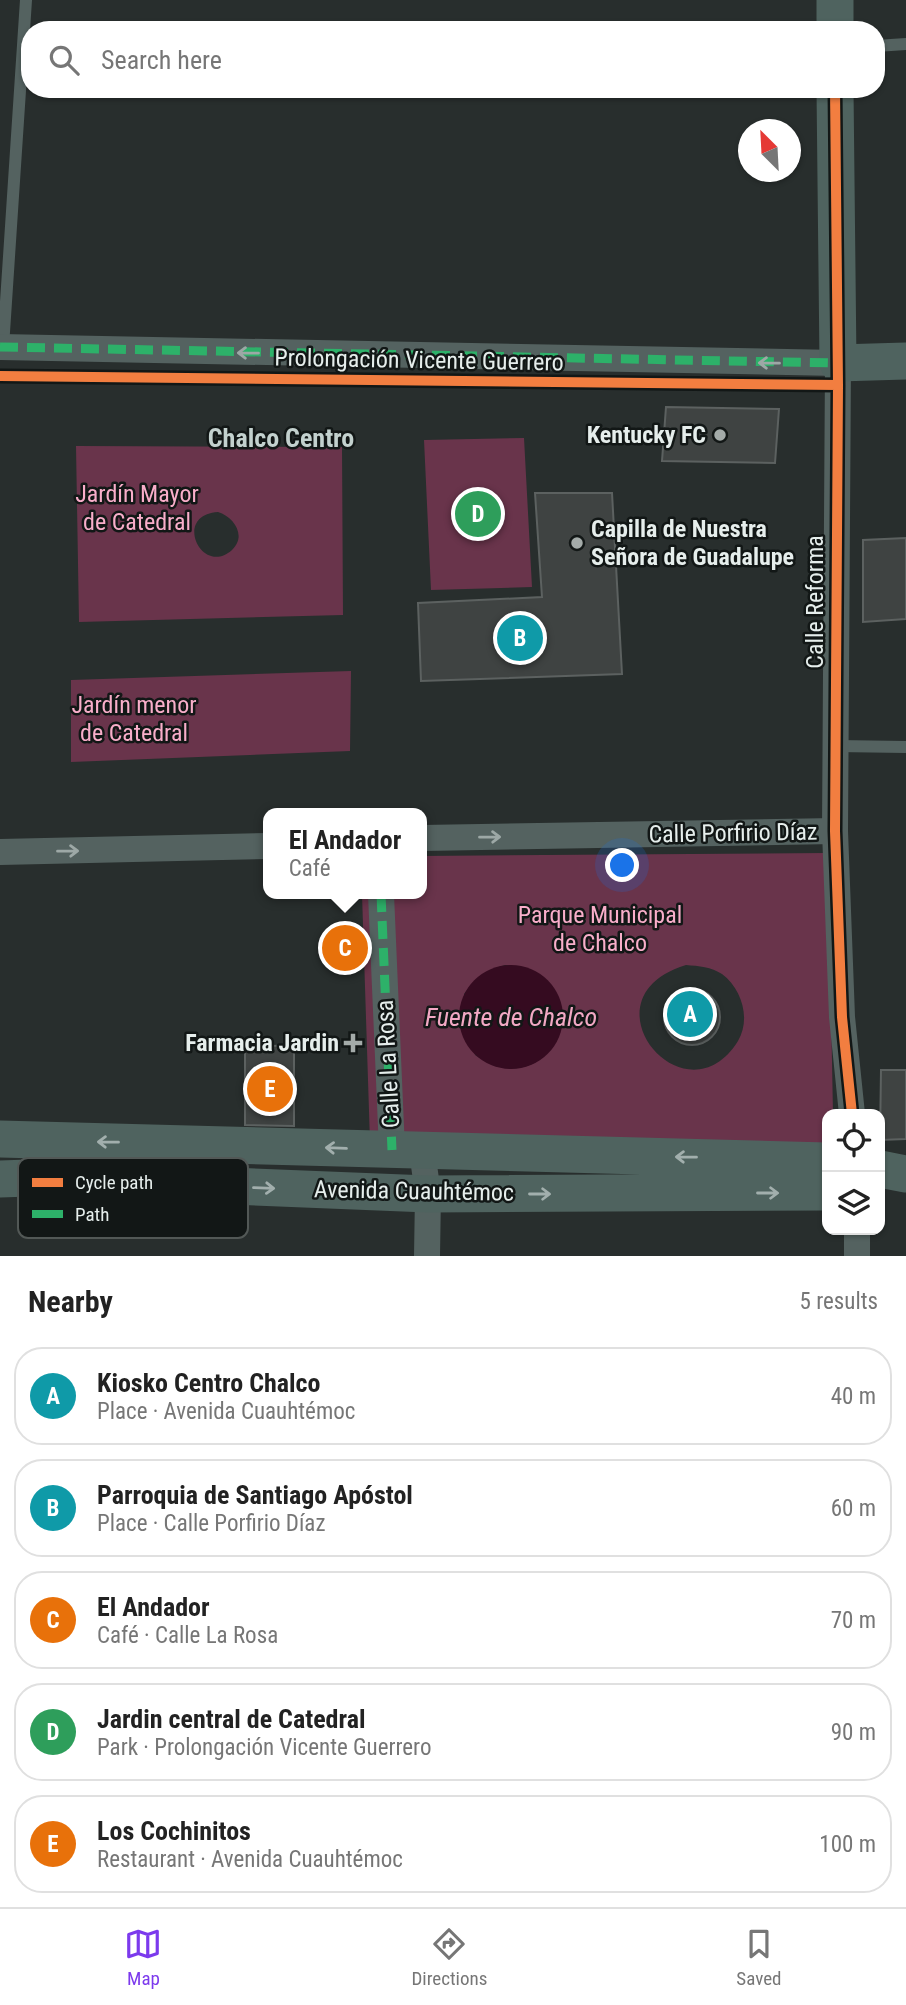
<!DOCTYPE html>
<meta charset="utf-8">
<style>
body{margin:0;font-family:"Roboto Condensed",sans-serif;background:#f6f6f6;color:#222}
.controls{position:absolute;right:21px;bottom:21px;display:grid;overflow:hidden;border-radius:14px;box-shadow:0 2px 5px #0004}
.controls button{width:63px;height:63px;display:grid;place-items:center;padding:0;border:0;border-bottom:2px solid #e0e0e0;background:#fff;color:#222;font:35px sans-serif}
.compass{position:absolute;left:738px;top:119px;width:63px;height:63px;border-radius:50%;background:#fff;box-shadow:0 2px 5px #0004;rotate:336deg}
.you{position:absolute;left:623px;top:866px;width:24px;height:24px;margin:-18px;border:5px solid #fff;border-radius:50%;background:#1a73e8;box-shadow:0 0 0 10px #1a73e833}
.badge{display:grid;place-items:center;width:46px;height:46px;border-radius:50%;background:#7c3aed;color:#fff;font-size:23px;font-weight:700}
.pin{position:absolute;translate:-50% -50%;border:4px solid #fff;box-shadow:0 2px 7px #0006}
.popup{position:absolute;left:263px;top:808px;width:164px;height:91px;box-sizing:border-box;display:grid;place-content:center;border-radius:14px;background:#fff;filter:drop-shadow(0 2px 5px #0005);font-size:23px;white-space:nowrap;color:#767676}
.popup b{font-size:26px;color:#222}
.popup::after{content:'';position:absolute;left:50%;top:100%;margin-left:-14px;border:14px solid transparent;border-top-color:#fff}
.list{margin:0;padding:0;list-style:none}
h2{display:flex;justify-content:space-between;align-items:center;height:91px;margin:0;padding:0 28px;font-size:30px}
h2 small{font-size:23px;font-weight:400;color:#767676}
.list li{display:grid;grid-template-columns:46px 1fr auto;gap:21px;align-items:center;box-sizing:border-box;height:98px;margin:0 14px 14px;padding:0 14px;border:2px solid #e0e0e0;border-radius:28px}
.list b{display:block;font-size:26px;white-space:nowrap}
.list p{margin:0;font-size:23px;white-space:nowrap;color:#767676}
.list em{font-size:23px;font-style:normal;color:#767676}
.icon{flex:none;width:38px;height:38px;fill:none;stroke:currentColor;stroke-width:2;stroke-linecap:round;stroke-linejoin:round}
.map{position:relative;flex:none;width:906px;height:1256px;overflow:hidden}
.search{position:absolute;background:#fff;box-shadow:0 2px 5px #0004;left:21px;right:21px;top:21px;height:77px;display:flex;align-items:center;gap:18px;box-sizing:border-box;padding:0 24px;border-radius:28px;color:#767676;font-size:26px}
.sheet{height:651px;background:#fff}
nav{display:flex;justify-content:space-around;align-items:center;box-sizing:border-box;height:98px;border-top:2px solid #e0e0e0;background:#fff;font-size:19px;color:#767676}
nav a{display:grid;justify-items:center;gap:4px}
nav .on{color:#7c3aed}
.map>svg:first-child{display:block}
.green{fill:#69344b;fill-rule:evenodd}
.water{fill:#350b20}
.building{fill:#3f4342;stroke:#5c6160;stroke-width:2}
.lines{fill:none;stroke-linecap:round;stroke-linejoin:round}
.lane{stroke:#546260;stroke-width:12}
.street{stroke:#546260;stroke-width:26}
.secondary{stroke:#4f635f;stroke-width:37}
.quiet{stroke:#2db169;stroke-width:9;stroke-dasharray:18 9;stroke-linecap:butt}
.cycleway-casing{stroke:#121716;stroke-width:15}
.cycleway{stroke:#f27e40;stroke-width:10}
.oneway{stroke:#9da8a6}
.oneway2{stroke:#a2afad}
.poi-dot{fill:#a4aba9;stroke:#121716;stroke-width:2.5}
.labels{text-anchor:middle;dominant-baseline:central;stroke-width:5;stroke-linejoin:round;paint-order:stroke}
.street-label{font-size:24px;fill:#e6eeec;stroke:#121716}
.poi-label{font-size:24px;font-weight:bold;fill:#e6eeec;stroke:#121716;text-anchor:end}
.park-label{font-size:24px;fill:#f9aeca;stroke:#121716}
.neighbourhood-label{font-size:26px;font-weight:bold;fill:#c3d1ce;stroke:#121716}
.water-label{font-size:26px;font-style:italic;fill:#f2a8c4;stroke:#121716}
.key{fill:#121716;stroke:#525856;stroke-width:2}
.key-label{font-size:19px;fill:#e6eeec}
</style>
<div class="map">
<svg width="906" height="1256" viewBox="0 0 906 1256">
<rect width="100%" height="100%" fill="#282e2d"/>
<path class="green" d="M524,438L532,587L431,590L424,440Z
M76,446L342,447L343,615L79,622ZM218,512C234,517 247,536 232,550C202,577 172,515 218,512Z
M351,671L350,751L71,762V680Z
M828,853L833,1114H827V1149L370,1142L362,894H422V856ZM505,965C605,973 557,1111 475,1055L464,994C475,978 486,971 505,965ZM686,965C699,966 711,967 722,974C742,989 751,1019 738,1041C685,1126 578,998 686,965Z"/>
<path class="water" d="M459 1017a52 52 0 1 1 104 0a52 52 0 1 1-104 0Z"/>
<path class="building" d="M666,407L779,409L775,463L662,461Z
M535,493H612L622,674L421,681L418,603L542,597Z
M906,538V619L863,622V540Z
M664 1017a28 28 0 1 1 56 0a28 28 0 1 1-56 0Z
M294,1045V1126L245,1125V1047Z
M881,1070H906V1139L880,1140Z"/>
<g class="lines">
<path class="lane" d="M876,46L906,44
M3,347L26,0
M836,746L906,747"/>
<path class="street" d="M0,347L838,363L835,831L842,1017L852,1114
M422,838L835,831
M0,852L268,846
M381,894L392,1150
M422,1151L428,1194L427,1256
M857,1256V1230"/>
<path class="secondary" d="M835,0V30
M835,89L838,363L906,361
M0,1139L827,1161
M880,1169L906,1174
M0,1179L29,1178L428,1194L827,1192"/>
<path class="quiet" d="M0,347L838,363
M381,894L392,1150"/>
<defs>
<path id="cycleway" d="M835,89L838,385L835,831L842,1017L852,1114
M0,376L838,385"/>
</defs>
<use href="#cycleway" class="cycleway-casing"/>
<use href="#cycleway" class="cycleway"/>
</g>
<defs><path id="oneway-shaft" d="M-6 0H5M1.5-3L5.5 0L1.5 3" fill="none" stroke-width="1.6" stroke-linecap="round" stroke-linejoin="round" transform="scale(1.75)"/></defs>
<g class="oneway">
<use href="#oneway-shaft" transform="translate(248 353) rotate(-179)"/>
<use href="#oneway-shaft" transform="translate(769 363) rotate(-179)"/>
<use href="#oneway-shaft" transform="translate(490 837) rotate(-1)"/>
<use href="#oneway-shaft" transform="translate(68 851) rotate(-1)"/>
</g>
<g class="oneway2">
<use href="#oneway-shaft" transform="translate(108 1142) rotate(-179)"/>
<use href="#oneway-shaft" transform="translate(336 1148) rotate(-178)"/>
<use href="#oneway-shaft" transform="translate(686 1157) rotate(-179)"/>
<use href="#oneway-shaft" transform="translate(264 1188) rotate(2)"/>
<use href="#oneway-shaft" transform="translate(768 1193)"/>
<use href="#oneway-shaft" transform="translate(540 1194)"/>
</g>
<g class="poi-dot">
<circle cx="720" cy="435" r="7"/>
<circle cx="577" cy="543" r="7"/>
<path d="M349.5 1032.5h7v7h7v7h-7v7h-7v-7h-7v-7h7z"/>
</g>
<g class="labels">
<g class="street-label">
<text transform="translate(419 360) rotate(1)">Prolongación Vicente Guerrero</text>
<text transform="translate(815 602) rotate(-90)">Calle Reforma</text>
<text transform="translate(733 833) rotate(-1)">Calle Porfirio Díaz</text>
<text transform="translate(388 1064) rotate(-93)">Calle La Rosa</text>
<text transform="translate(414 1191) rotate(1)">Avenida Cuauhtémoc</text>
</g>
<g class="poi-label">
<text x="706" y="435">Kentucky FC</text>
<text x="591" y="529" text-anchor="start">Capilla de Nuestra<tspan x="591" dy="28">Señora de Guadalupe</tspan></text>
<text x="339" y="1043">Farmacia Jardin</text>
</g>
<g class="park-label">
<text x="137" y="494">Jardín Mayor<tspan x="137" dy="28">de Catedral</tspan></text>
<text x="134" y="705">Jardín menor<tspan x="134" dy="28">de Catedral</tspan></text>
<text x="600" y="915">Parque Municipal<tspan x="600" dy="28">de Chalco</tspan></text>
</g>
<g class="neighbourhood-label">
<text x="281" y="438">Chalco Centro</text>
</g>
<g class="water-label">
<text x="511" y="1017">Fuente de Chalco</text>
</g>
</g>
<rect x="18" y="1158" width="230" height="80" rx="10" class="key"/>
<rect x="32" y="1178" width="31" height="9" fill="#f27e40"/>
<rect x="32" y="1210" width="31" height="8" fill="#2db169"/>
<g class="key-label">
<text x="75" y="1189">Cycle path</text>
<text x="75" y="1221">Path</text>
</g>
</svg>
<div class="controls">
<button><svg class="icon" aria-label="locate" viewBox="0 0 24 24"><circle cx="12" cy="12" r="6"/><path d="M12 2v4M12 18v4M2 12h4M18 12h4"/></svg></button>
<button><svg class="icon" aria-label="layers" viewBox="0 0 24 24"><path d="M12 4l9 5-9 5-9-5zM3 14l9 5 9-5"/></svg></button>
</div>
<svg class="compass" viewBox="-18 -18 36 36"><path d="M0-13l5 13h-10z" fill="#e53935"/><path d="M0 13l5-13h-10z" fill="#767676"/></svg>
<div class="you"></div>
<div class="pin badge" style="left:690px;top:1014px;background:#0f9aa8">A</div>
<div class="pin badge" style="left:520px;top:638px;background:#0f9aa8">B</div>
<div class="pin badge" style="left:345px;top:948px;background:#e8710a">C</div>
<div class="popup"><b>El Andador</b>Café</div>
<div class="pin badge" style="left:478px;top:514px;background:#2e9e5b">D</div>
<div class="pin badge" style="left:270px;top:1089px;background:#e8710a">E</div>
<div class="search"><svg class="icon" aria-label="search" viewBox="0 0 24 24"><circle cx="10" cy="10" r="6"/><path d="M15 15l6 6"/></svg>Search here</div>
</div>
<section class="sheet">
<h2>Nearby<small>5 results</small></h2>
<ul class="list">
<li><span class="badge" style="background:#0f9aa8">A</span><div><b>Kiosko Centro Chalco</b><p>Place · Avenida Cuauhtémoc</p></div><em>40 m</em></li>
<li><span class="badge" style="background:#0f9aa8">B</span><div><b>Parroquia de Santiago Apóstol</b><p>Place · Calle Porfirio Díaz</p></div><em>60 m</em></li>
<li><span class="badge" style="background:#e8710a">C</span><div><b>El Andador</b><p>Café · Calle La Rosa</p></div><em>70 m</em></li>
<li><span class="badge" style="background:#2e9e5b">D</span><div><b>Jardin central de Catedral</b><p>Park · Prolongación Vicente Guerrero</p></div><em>90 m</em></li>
<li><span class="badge" style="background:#e8710a">E</span><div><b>Los Cochinitos</b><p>Restaurant · Avenida Cuauhtémoc</p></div><em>100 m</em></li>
</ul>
</section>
<nav>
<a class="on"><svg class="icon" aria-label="map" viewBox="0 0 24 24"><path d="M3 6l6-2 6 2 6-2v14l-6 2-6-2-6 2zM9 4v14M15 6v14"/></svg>Map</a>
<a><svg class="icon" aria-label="directions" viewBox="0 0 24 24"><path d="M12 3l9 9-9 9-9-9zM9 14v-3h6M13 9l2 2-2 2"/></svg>Directions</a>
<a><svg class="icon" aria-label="saved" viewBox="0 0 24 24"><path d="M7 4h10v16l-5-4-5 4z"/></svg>Saved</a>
</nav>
